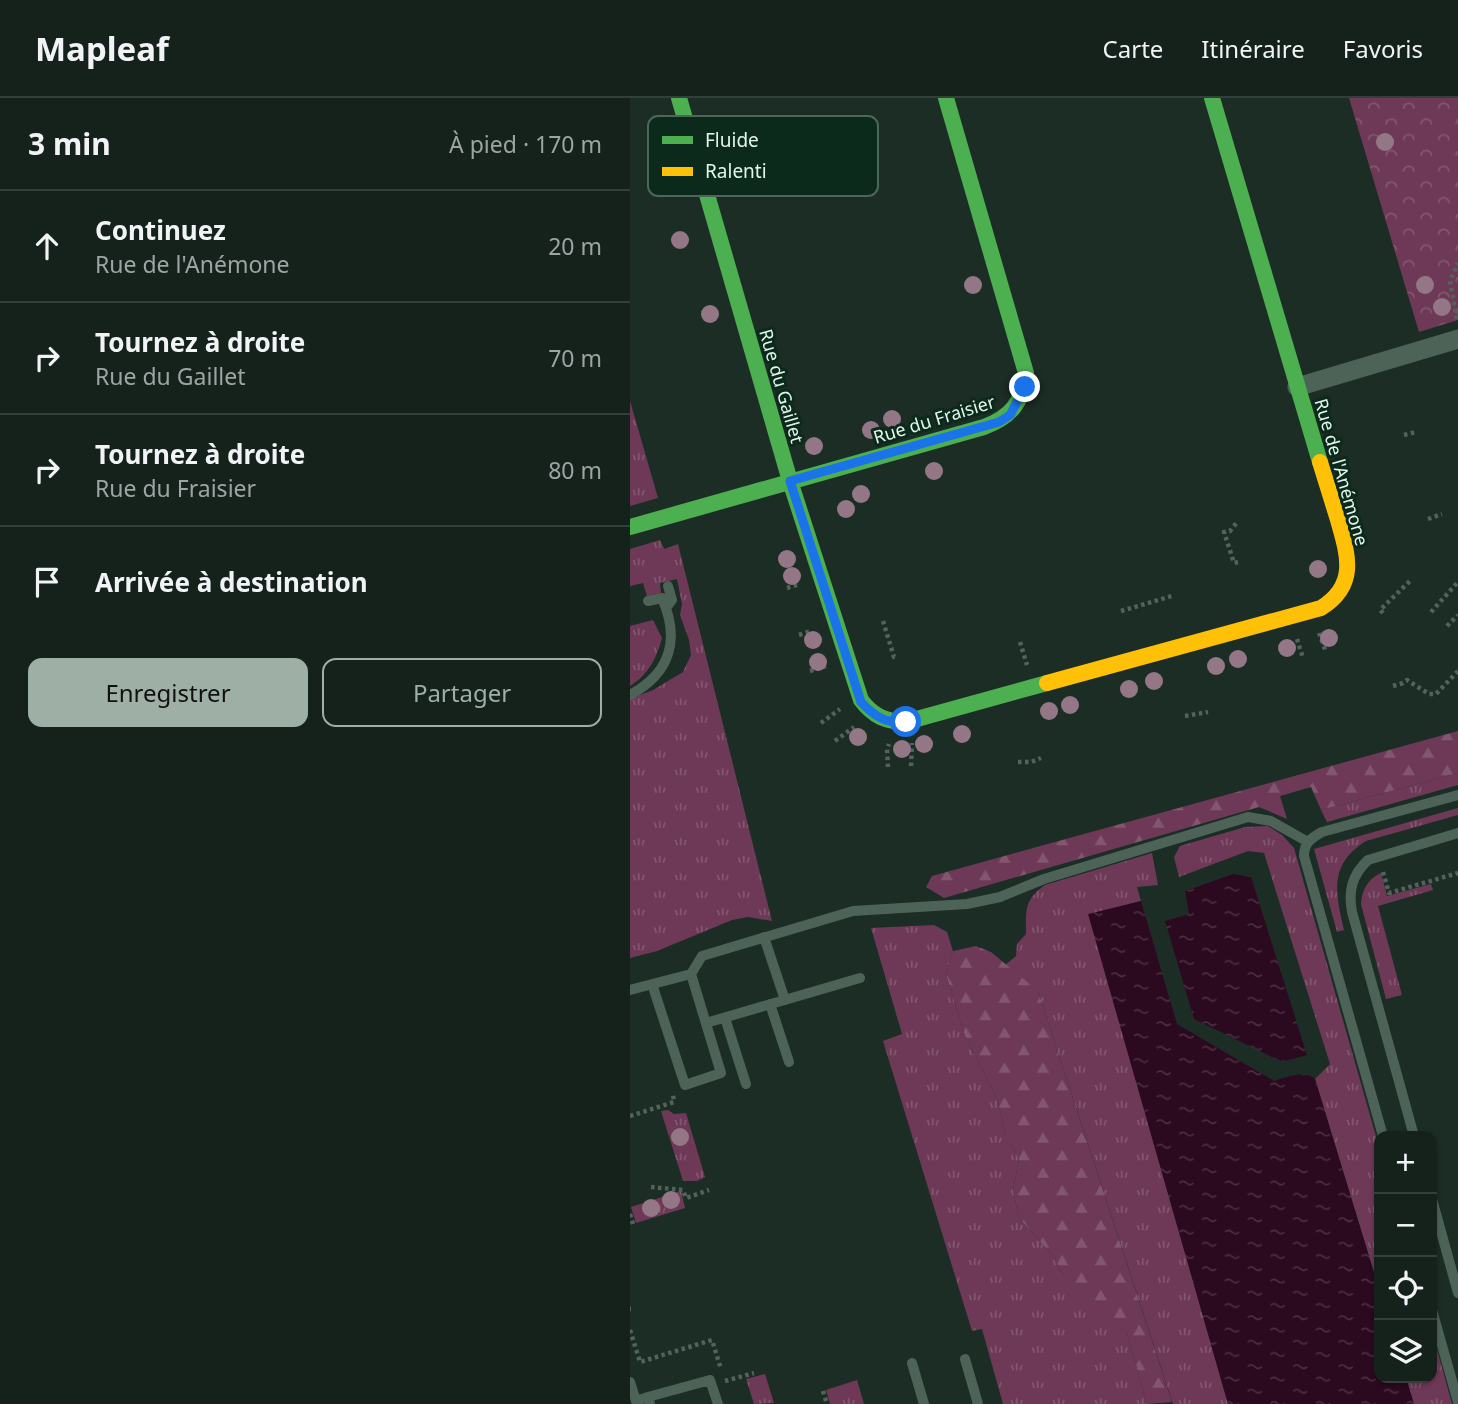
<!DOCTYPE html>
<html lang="fr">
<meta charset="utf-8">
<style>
body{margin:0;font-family:"Noto Sans",sans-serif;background:#1e2a25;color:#f1f3f6}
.controls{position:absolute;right:21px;bottom:21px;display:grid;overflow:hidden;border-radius:14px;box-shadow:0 2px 5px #0004}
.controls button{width:63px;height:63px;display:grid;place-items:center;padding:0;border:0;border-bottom:2px solid #343f3b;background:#15221c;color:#f1f3f6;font:35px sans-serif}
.stop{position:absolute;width:21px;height:21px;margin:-16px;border:5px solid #1a73e8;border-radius:50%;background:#fff}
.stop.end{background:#1a73e8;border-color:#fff;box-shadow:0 2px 7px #0008}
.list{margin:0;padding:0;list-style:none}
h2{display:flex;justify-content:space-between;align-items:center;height:91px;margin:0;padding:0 28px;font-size:30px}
h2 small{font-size:23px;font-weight:400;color:#9da4a3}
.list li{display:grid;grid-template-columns:46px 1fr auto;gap:21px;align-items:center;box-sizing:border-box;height:112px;padding:0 28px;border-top:2px solid #343f3b}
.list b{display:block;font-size:26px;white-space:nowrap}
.list p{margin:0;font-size:23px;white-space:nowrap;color:#9da4a3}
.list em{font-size:23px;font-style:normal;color:#9da4a3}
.actions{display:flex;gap:14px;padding:21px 28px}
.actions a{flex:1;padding:16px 0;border:2px solid #9eb0a6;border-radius:14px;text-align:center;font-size:24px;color:#9eb0a6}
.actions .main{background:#9eb0a6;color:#111}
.icon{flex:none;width:38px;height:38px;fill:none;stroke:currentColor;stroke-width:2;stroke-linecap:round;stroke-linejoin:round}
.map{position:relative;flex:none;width:828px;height:1306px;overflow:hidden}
header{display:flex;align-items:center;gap:42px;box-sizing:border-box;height:98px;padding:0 35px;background:#15221c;border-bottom:2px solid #343f3b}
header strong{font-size:33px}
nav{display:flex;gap:38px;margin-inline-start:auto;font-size:24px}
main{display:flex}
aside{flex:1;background:#15221c}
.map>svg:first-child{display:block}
.grass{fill:url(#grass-tufts)}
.forest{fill:url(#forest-firs)}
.park{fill:url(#park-crowns)}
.water{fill:url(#water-ripples)}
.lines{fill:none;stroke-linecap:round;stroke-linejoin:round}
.path{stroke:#53635b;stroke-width:4.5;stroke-dasharray:3.5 3.5;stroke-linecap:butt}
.lane{stroke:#4d6358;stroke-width:10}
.street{stroke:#4d6358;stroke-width:19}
.fast{stroke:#4caf50;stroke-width:16}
.slow{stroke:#ffc107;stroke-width:16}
.tree{fill:#947786}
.route{stroke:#1a73e8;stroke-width:9}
.labels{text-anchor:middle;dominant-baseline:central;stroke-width:6;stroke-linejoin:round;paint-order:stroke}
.street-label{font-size:18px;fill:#e4f6ec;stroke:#0b2a1c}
.key{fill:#0b2a1c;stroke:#4c675a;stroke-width:2}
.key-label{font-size:19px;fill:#e4f6ec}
</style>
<header>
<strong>Mapleaf</strong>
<nav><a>Carte</a><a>Itinéraire</a><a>Favoris</a></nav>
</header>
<main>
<aside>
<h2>3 min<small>À pied · 170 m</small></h2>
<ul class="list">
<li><svg class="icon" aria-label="ahead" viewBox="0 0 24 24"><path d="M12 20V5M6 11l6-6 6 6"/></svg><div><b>Continuez</b><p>Rue de l'Anémone</p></div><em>20 m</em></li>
<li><svg class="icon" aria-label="right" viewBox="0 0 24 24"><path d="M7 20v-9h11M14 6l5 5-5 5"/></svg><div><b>Tournez à droite</b><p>Rue du Gaillet</p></div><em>70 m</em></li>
<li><svg class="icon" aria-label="right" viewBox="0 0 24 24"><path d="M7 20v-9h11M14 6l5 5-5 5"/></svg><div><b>Tournez à droite</b><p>Rue du Fraisier</p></div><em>80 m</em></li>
<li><svg class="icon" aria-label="arrive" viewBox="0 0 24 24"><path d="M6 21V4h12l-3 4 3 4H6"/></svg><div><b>Arrivée à destination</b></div></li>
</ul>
<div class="actions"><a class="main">Enregistrer</a><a>Partager</a></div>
</aside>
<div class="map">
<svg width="828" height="1306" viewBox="0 0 828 1306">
<defs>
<pattern id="grass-tufts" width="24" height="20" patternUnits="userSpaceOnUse" patternTransform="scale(1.75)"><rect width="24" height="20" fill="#6e3957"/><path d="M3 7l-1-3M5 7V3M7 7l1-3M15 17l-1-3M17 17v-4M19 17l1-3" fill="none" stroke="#83566f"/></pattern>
<pattern id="forest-firs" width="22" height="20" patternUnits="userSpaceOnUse" patternTransform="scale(1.75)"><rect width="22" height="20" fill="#6e3957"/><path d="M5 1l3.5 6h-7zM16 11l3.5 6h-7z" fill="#83566f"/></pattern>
<pattern id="park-crowns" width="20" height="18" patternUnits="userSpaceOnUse" patternTransform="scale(1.75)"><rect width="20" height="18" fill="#6e3957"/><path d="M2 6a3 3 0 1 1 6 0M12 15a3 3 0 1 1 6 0" fill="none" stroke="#83566f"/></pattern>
<pattern id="water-ripples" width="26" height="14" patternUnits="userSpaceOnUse" patternTransform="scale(1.75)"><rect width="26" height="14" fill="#2b091f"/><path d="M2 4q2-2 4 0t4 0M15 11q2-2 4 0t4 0" fill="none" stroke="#4a2d40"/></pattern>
</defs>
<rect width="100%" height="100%" fill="#1c2d25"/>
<path class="grass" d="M0,303L28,400L0,408Z
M30,442L34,451L48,446L142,823L118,819L102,822L27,853L0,860V601L23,592L53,574L61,557L59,542L50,517L52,506L47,481L30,485L31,495L17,498L13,485L0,488V451Z
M23,522L32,540C26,561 19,576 0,588V528Z
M828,675V687L697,724L691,712Z
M828,710V717L736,743C699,766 705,794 714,832L707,834L684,751Z
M638,728L652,737L664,750L749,1049V1191L685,981L700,966L634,755L618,753L549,779L544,759L550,748L615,729Z
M522,755L528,787L507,789L511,803L459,817L598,1306H543L408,893L374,868L386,858L387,846L396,836C396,812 394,802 415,787Z
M751,775L757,798L801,786L803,792L748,808L772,897L756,901L731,806C732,791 738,781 751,775Z
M304,827L317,834L323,853L316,876L335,938L367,1000L376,1037L389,1061L383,1092L389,1120L424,1159L434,1178L474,1218L497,1235L517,1306H373L352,1231L342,1233L253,943L272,936L241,830Z
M38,1012L44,1016L56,1015L75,1079L67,1083H53L31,1013Z
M51,1093L55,1110L6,1125L1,1109Z
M802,1233L822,1306H784L776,1280H802Z
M135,1276L144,1305L124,1306L116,1281Z
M227,1282L234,1306H200L196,1292Z"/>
<path class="forest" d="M828,633V675L691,712L681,689L650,698L657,721L629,709L314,800L296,789L302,778Z
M346,848L361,854L408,893L542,1304L517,1306L497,1235L446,1201L424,1159L389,1120L383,1092L389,1061L376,1037L367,1000L335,938L316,876L323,853Z"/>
<path class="park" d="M719,0H828V222L789,234Z"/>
<path class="water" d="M603,776L621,779L677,957L652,964L564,921L535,823L559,816L555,793Z
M511,803L547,926L644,983C657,979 673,972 685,981L749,1191V1280H776L784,1306H598L458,816Z"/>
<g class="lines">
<path class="path" d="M827,221L820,183L828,165
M774,337L786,334
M798,421L812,416
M608,464L604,465L594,434L600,433L608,423
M157,490L170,486
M491,513L542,498
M801,514L828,484
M753,515L750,512L781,482
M253,523L264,559H267
M817,528L828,517
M689,535L696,554
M169,537L181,533
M667,541L673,560
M390,544L397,567
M180,573L196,568
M763,588L773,585L777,582L799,596H806L828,573
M555,618L578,614
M191,625L210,611
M205,643L224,629
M388,664H401L411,660
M281,668L282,645
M258,669L257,651L259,646
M753,774L759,795L828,775
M0,1018L44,1004L43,996
M21,1089L53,1092L56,1100L79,1092
M0,1116L3,1126
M0,1211H1
M0,1232L10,1264L82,1242L91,1271
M95,1283L124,1275
M193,1293L197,1306"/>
<path class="lane" d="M36,510L42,502L38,488
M0,597C41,575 50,541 32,500L18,503
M134,839L155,902
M61,876L72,858L223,813L337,806L370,799L414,781L618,719L641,723L678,744
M0,892L61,876L91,975L55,987L22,886
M140,906L159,964
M95,920L116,986
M76,925L230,880
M753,1038L674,758C674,745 681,740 692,734L828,697
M784,1038L722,814C718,793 722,777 738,762L828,735
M802,1101L828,1195
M802,1212L828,1304
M335,1261L348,1306
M282,1265L294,1306
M0,1284L6,1303L18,1299
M20,1306L18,1299L80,1282L88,1306"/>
<path class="street" d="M667,289L828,241"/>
<path class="fast" d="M49,0L160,383L231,602C243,618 256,624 276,624L417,585
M582,0L690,364
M0,429L354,329C381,319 393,304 396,275L316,0"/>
<path class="slow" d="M417,585L691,510C728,487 718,457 708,422C702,403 696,383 690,364"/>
</g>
<g class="tree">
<circle cx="755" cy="44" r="9"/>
<circle cx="50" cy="142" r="9"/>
<circle cx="343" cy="187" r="9"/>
<circle cx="795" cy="187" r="9"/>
<circle cx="812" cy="209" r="9"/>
<circle cx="80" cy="216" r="9"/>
<circle cx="262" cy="321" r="9"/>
<circle cx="241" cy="332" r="9"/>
<circle cx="184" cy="348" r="9"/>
<circle cx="304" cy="373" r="9"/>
<circle cx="231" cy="396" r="9"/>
<circle cx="216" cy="411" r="9"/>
<circle cx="157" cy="461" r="9"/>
<circle cx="688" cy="471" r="9"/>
<circle cx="162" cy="478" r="9"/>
<circle cx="699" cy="540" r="9"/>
<circle cx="183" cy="542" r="9"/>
<circle cx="657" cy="550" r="9"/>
<circle cx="608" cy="561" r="9"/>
<circle cx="188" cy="564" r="9"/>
<circle cx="586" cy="568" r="9"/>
<circle cx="524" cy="583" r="9"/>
<circle cx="499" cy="591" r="9"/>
<circle cx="440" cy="607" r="9"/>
<circle cx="419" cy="613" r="9"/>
<circle cx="332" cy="636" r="9"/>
<circle cx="228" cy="639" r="9"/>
<circle cx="294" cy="646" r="9"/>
<circle cx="272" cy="651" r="9"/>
<circle cx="50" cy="1039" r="9"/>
<circle cx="41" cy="1102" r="9"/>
<circle cx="21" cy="1110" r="9"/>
</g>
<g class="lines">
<path class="route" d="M276,624C256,626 244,618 231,604L160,383L369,324L380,317L395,289"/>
</g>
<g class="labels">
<g class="street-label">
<text transform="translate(152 288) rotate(74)">Rue du Gaillet</text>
<text transform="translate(304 321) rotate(-17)">Rue du Fraisier</text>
<text transform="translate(712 374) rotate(74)">Rue de l'Anémone</text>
</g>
</g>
<rect x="18" y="18" width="230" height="80" rx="10" class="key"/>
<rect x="32" y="38" width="31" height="8" fill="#4caf50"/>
<rect x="32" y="69" width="31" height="9" fill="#ffc107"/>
<g class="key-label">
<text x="75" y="49">Fluide</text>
<text x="75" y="80">Ralenti</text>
</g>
</svg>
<div class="controls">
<button>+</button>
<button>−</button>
<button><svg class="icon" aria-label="locate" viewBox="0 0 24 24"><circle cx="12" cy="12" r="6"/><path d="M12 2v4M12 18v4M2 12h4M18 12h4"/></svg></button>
<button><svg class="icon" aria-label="layers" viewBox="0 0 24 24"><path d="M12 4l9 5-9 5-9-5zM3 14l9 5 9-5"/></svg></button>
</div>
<div class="stop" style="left:276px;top:624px"></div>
<div class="stop end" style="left:395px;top:289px"></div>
</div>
</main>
